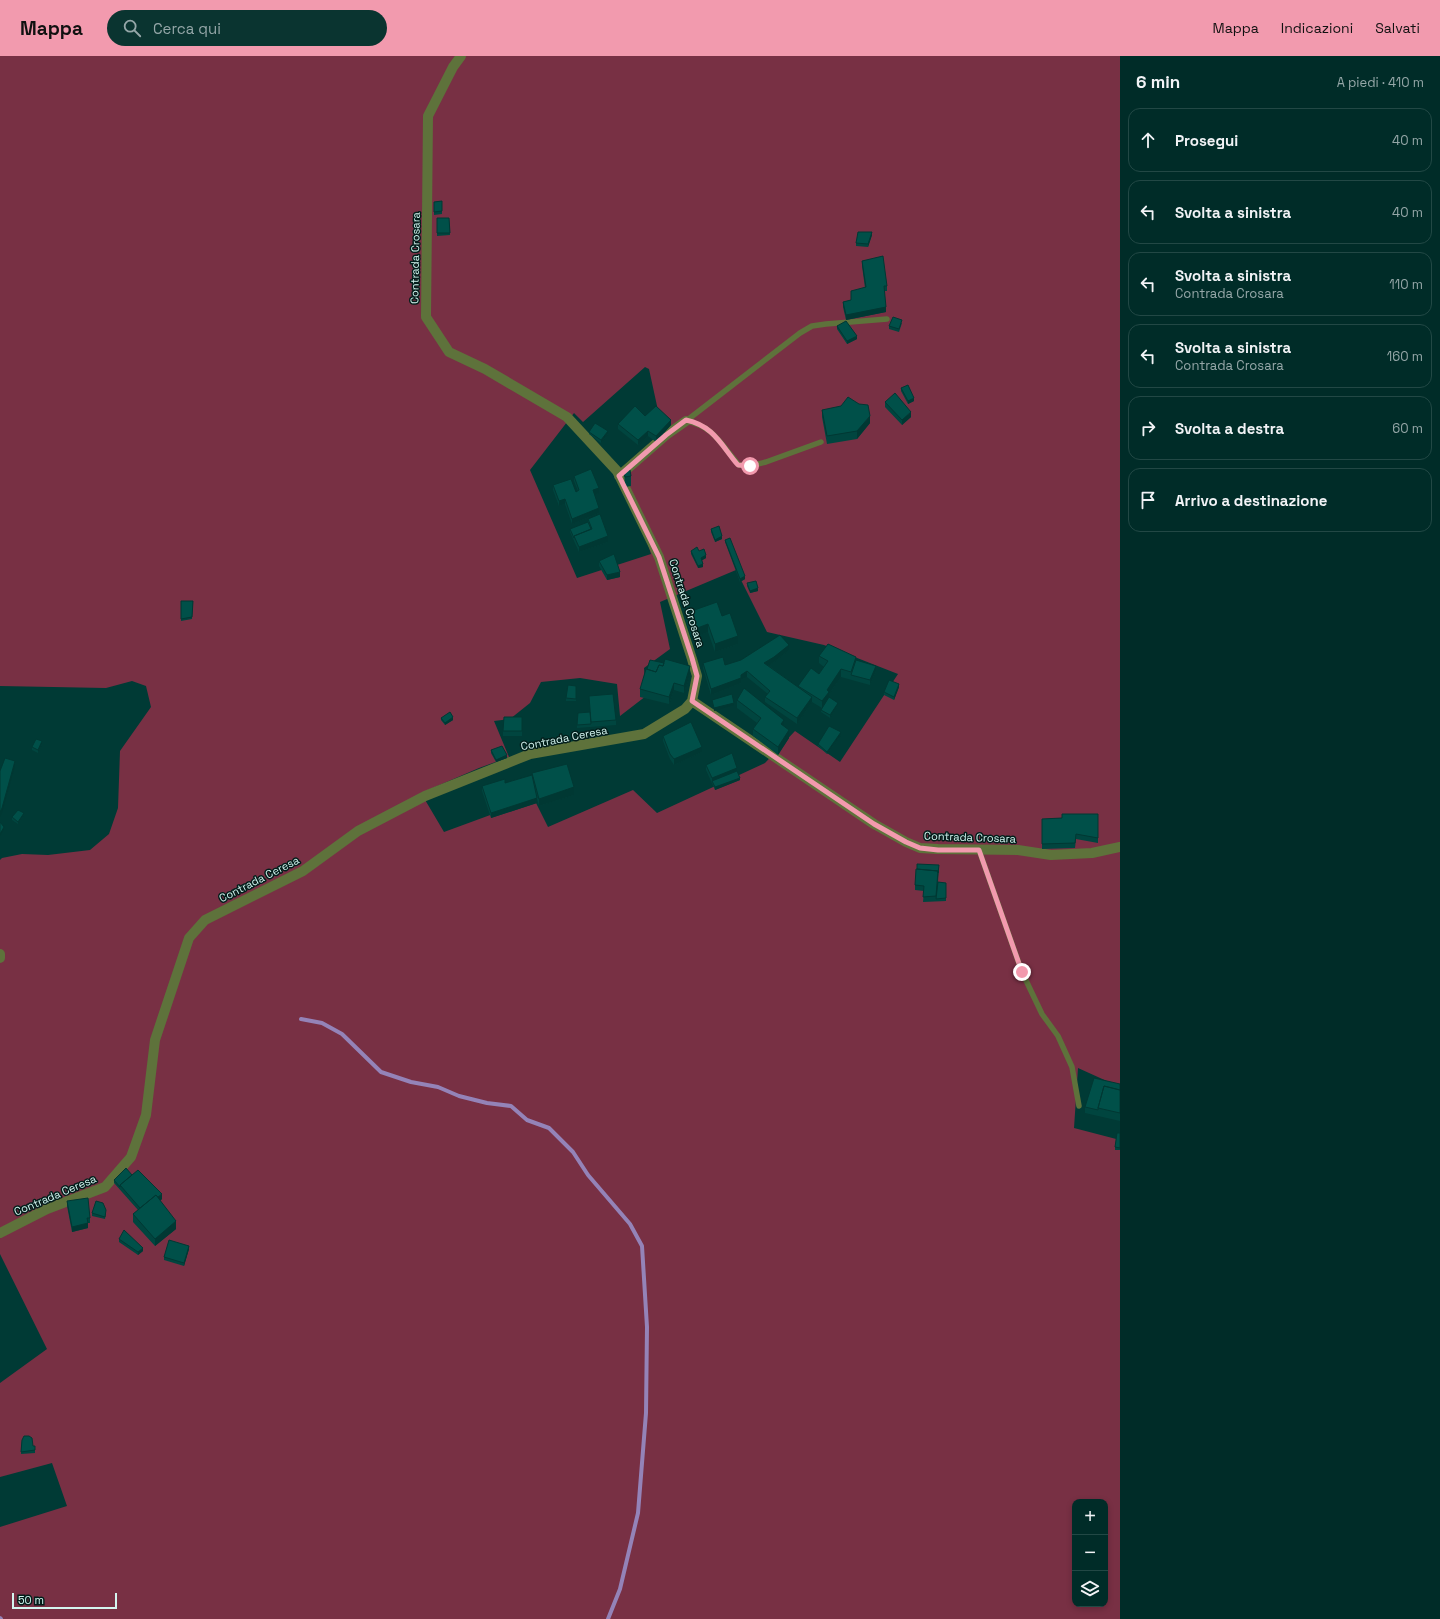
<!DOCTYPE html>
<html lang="it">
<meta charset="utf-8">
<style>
body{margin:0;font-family:"Space Grotesk",sans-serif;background:#0a3430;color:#f1f3f6}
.controls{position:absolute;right:12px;bottom:12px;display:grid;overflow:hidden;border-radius:8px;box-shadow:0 2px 6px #0003}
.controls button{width:36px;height:36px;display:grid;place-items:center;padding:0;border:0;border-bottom:1px solid #224845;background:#002c28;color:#f1f3f6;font:20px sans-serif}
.scale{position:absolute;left:12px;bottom:10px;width:105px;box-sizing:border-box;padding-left:4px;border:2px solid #d4f5f0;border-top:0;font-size:11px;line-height:14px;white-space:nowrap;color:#d4f5f0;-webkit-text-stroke:3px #031e1b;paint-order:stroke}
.stop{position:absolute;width:12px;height:12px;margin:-9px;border:3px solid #f29aae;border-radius:50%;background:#fff}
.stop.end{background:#f29aae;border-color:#fff;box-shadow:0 1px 4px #0008}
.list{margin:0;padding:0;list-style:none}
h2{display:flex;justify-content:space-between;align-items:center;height:52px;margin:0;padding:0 16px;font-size:17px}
h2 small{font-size:13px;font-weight:400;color:#95a7a8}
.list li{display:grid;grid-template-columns:26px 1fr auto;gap:12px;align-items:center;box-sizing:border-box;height:64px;margin:0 8px 8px;padding:0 8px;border:1px solid #224845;border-radius:12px}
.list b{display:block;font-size:15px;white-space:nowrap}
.list p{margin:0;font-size:13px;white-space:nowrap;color:#95a7a8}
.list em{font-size:13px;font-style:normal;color:#95a7a8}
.icon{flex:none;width:22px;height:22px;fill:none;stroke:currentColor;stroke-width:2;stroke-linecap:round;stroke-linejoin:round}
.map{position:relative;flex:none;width:1120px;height:1563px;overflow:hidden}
header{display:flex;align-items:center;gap:24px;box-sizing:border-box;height:56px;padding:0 20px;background:#f29aae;color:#111}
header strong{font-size:19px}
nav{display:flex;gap:22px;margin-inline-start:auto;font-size:14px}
.search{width:280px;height:36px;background:#0a3430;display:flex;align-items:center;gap:10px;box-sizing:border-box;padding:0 14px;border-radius:22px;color:#95a7a8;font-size:15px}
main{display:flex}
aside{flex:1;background:#002c28}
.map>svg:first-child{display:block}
.green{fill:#783044;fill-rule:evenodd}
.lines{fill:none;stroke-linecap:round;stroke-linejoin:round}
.stream{stroke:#9483b8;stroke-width:4}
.service{stroke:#5e723b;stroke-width:5.5}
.minor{stroke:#5e723b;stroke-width:10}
.wall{fill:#00453f}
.shaded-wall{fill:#003833}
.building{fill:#005049;stroke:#003833}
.route{stroke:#f29aae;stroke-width:5}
.labels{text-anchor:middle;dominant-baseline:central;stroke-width:3;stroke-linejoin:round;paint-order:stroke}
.street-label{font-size:11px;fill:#d4f5f0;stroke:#031e1b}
</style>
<header>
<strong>Mappa</strong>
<div class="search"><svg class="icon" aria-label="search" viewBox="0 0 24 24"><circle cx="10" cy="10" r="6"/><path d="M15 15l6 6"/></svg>Cerca qui</div>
<nav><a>Mappa</a><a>Indicazioni</a><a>Salvati</a></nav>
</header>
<main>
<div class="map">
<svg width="1120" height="1563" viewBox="0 0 1120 1563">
<rect width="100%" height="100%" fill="#003a35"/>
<path class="green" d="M0,0H1120V1031L1078,1012L1074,1072L1120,1084V1563H0V1471L67,1450L52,1407L0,1421V1327L47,1293L0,1198V804L2,802L22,798L48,799L90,794L109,778L118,752L120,695L151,651L146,630L132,625L106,632L0,630ZM645,311L649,313L664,382L625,415L651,498L577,522L530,414L574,357L583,366ZM736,514L767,576L824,589L898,618L840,706L795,675L765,707L657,757L633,734L548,771L534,743L444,776L421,737L479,712L509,701L494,665L510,663L530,647L541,626L580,622L617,628L620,660L646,640L644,612L670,593L660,546ZM1075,1446H1105V1548H1075Z"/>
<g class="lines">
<path class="stream" d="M301,963L322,967L342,978L381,1016L411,1026L438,1031L459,1040L487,1047L511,1050L527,1064L549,1072L573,1096L588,1119L630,1168L642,1190L647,1271L646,1357L638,1457L620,1533L608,1563
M0,1562L1,1563"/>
<path class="service" d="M686,365L800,277L812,270L826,268L887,263
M686,365C714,370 721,389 739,409L750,410L766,406L821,386
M979,794L1022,916L1042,958L1058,980L1072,1011L1079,1050"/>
<path class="minor" d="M619,420L666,379L686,365
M692,645L874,768L906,786L920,792L938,793L1018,794L1051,799L1092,797L1120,791
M0,898V902
M0,1177L47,1153L105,1131L131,1101L146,1059L155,984L189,882L205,864L303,815L358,775L425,740L530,698L644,678L685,653L692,645L697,620L692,603L659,501L617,415L567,361L485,313L449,296L426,261L428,60L453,11L461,0"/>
</g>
<path class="wall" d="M442,145V158L434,159V146Z
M437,162H449L450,179L437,180Z
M872,179L868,191L856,190V187Z
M862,205L887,230V235H884L886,256L846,264L843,251V246L851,244L865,232L862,210Z
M902,267L899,276L889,273V270Z
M837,270L857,283L847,288L837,273Z
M901,332L914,345L908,348L901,335Z
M885,346L911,361L902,369L885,351Z
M822,354L870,367L857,383L827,388L822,361Z
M645,360L671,369L656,386L648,380L638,389L618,373V368Z
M589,376L608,378L601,387L589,378Z
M624,415L631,420V430L625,431Z
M574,420L599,437L594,438L599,457L572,468L565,448L559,450L553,434V429L576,436L578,435L574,425Z
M588,463L608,486L579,496L570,476V473L588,466Z
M711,473L722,483L715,486L711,476Z
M725,484L745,523L740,526L725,486Z
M691,495H699L706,502L702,504L703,511L698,512L691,498Z
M599,505L620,521L607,524L599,510Z
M747,527L758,535L750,537L747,530Z
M181,545H193L192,563L181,565Z
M686,557L722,560L738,588L715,596L708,576L692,582L686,565Z
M789,594L774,606L768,609L798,631V630L819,618L824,611L819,607V600L856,604L876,615L870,629L841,621L829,638V641L838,649L830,662L821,656V654L822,652L812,646L797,668L765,646V641L768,638L747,621L741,624V627L711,639L703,612V607L725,609Z
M690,618L684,637L674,634L669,648L640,641V633Z
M576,630V645H566V642Z
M899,631L894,644L884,639V636Z
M589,640L616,664V669L577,672V669L590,656Z
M737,644L789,682L778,699L753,680V673L757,667L737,652Z
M522,661V680H503V675Z
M441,662L453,664L445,669L441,664Z
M841,679L827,698L818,690V688Z
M663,680L702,696L674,709L670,703L663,685Z
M42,688L38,697L32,694V691Z
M491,694L507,702L496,706L491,697Z
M706,709L737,715L740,724L715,734L706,714Z
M532,717L574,739L539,750L537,743V747L491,762L482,735V730L505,727L532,719Z
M1098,758V787L1076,783L1075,792L1042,793V763L1062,762Z
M24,759L18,768L12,764V761Z
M939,812L938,826L946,827V845L923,846L924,835L915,834V829Z
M1120,1028V1065L1085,1057V1051Z
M1120,1077V1094H1115V1091Z
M132,1119L162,1143L160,1145L176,1173L155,1190L133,1166V1158L138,1154L114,1127V1124Z
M67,1145L90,1162V1167H88V1172L72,1176L67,1150Z
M92,1157H106L105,1163L92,1160Z
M119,1183L143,1195L138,1199L119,1186Z
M189,1193L184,1210L164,1204V1201Z
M22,1384L33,1390H35V1397L21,1398Z"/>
<path class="shaded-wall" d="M872,176V179L868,191V188Z
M886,251V256L846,264V259Z
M857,280V283L847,288V285Z
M914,342V345L908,348V345Z
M911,356V361L902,369V364Z
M870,360V367L857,383V375Z
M671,364V369L656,386V380Z
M608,375V378L601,387V384Z
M648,375V380L638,389V384Z
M599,432V437L593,439V434Z
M565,443V448L559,450V445Z
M599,452V457L572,468V463Z
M608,480V486L579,496V491Z
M722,480V483L715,486V484Z
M706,499V502L701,505V502Z
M703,508V511L698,512V510Z
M620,516V521L607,524V519Z
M745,520V523L740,526V523Z
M758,532V535L750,537V535Z
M708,568V576L692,582V574Z
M738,580V588L715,596V588Z
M789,589V594L774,606L764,612V607Z
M690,610V618L684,637V630Z
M876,610V615L870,629V624Z
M841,613V621L829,638V643L822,653V645L827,634Z
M747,615V621L741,624V627L711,639V633Z
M674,627V634L669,648V641Z
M899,628V631L894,644V641Z
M812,641V646L797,668V662Z
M734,647V649L714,655V652Z
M838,647V649L830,662V659Z
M453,661V664L445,669V667Z
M784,664V672L781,668Z
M789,674V682L778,699V691Z
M841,676V679L827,698V696Z
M42,685V688L38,697V694Z
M702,691V696L674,709V703Z
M507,699V702L496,706V704Z
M15,705V710L2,757L0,761V756Z
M737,712V717L712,725V722Z
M740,722V724L715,734V731Z
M574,731V739L539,750V743Z
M537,742V747L491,762V757Z
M24,757V759L18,768V766Z
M4,771V773L0,780V778Z
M162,1138V1143L142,1159V1154Z
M176,1165V1173L155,1190V1183Z
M88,1167V1172L72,1176V1171Z
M189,1190V1193L184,1210V1207Z
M143,1192V1195L138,1199V1196Z"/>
<path class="building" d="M442,145V155L434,156V146Z
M437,162H449L450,177H437Z
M858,176H872L868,188L856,187Z
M883,200L887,230H884L886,251L846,259L843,246L851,244V235L866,231L862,205Z
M893,261L902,264L899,273L889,270Z
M846,265L857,280L847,285L837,270Z
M908,329L914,342L908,345L901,332Z
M895,337L911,356L902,364L885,346Z
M848,341L859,348L868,349L870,360L857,375L827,380L822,354L841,350Z
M635,350L645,360L656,350L671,364L656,380L648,375L638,384L618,368Z
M595,367L608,375L601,384L589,376Z
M591,413L599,432L593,434L599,452L572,463L565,443L559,445L553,429L571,423L576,436L579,434L574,420Z
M630,414L631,420L625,421L624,415Z
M600,458L608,480L579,491L574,480L592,473L588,463Z
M588,466L591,473L574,480V482L570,473Z
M719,470L722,480L715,484L711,473Z
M730,482L745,520L740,523L725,484Z
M697,491L699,495L704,493L706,499L701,502L703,508L698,510L691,495Z
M614,498L620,516L607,519L599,505Z
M756,525L758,532L750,535L747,527Z
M181,545H193L192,561L181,563Z
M717,546L722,560L730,557L738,580L715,588L708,568L692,574L686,557Z
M780,579L789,589L774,601L764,607L812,641L797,662L765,641L770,635L747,615L741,619V622L711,633L703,607L723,601L725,609L741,604Z
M828,588L856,601L851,616L841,613L827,634L829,636L822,645L798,630L811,612L819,618L828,605L819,600Z
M665,603L690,610L684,630L674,627L669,641L640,633L646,613L656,616L659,609L663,610Z
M650,604L664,607L663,610L659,609L656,616L647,613Z
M856,604L876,610L870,624L851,619Z
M889,624L899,628L894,641L884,636Z
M568,629L576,630V643L566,642Z
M744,632L784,664L781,668L789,674L778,691L753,673L761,662L737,644Z
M613,638L616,664L591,666L589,640Z
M732,638L734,647L714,652L712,644Z
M829,641L838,647L830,659L821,654Z
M450,656L453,661L445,667L441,662Z
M590,656L591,668L577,669L578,657Z
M504,661H522V675H503Z
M691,666L702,691L674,703L670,698L663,680Z
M829,670L841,676L827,696L818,688Z
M36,683L42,685L38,694L32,691Z
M502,690L507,699L496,704L491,694Z
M732,697L737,712L712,722L706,709Z
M5,702L15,705L2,752L0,756V715Z
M567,708L574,731L539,743L532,717Z
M737,715L740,722L715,731L712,725Z
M532,719L537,742L491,757L482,730L505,723V727Z
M18,754L24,757L18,766L12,761Z
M1062,758H1098V782L1076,778L1075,787L1042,788V763L1062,762Z
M0,766L4,771L0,778Z
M917,808L939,809L938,817V815L917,813Z
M916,813L938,815L936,840L923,841L924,830L915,829Z
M938,826L946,827V842L936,843Z
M1094,1022L1120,1028V1034L1104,1030L1098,1052V1054L1085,1051Z
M1104,1030L1120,1034V1057L1098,1052Z
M1117,1077H1120V1092L1115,1091Z
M126,1112L132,1119L120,1129V1131L114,1124Z
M138,1114L162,1138L158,1141L156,1139L140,1152L120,1129Z
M156,1139L176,1165L155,1183L133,1158Z
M88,1142L90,1162H87L88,1167L72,1171L67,1145Z
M96,1145L103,1147L106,1154L105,1161L92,1157Z
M124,1174L143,1192L138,1196L119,1183Z
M169,1184L189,1190L184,1207L164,1201Z
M24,1380H29L32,1382L33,1390H35V1394L21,1396L22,1384Z"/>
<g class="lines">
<path class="route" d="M750,410L738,409C721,389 714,370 686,364L666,379L619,420L659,501L692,602L697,620L692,645L874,768L906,786L920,792L938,794H979L1022,916"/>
</g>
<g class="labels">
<g class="street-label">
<text transform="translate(415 202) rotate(-89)">Contrada Crosara</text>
<text transform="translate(687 547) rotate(72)">Contrada Crosara</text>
<text transform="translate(564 682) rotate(-11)">Contrada Ceresa</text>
<text transform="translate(970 781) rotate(2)">Contrada Crosara</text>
<text transform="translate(259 823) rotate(-27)">Contrada Ceresa</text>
<text transform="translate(55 1139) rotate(-23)">Contrada Ceresa</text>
</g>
</g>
</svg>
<div class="controls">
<button>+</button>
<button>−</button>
<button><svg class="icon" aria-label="layers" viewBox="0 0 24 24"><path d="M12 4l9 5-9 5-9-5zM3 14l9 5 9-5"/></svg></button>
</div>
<div class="scale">50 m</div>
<div class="stop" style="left:750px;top:410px"></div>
<div class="stop end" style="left:1022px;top:916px"></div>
</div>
<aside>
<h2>6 min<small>A piedi · 410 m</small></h2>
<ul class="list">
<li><svg class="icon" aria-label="ahead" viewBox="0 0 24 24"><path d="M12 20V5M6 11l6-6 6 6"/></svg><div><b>Prosegui</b></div><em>40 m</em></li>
<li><svg class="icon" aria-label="left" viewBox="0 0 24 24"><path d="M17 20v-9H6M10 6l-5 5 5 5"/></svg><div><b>Svolta a sinistra</b></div><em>40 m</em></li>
<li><svg class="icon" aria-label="left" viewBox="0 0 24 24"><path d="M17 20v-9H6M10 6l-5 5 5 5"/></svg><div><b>Svolta a sinistra</b><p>Contrada Crosara</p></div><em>110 m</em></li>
<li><svg class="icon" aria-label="left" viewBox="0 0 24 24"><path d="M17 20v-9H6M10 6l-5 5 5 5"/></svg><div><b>Svolta a sinistra</b><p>Contrada Crosara</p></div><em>160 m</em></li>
<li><svg class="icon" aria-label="right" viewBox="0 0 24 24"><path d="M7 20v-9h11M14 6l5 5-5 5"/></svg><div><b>Svolta a destra</b></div><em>60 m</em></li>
<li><svg class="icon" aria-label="arrive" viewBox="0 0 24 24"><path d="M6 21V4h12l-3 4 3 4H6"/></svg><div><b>Arrivo a destinazione</b></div></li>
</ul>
</aside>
</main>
